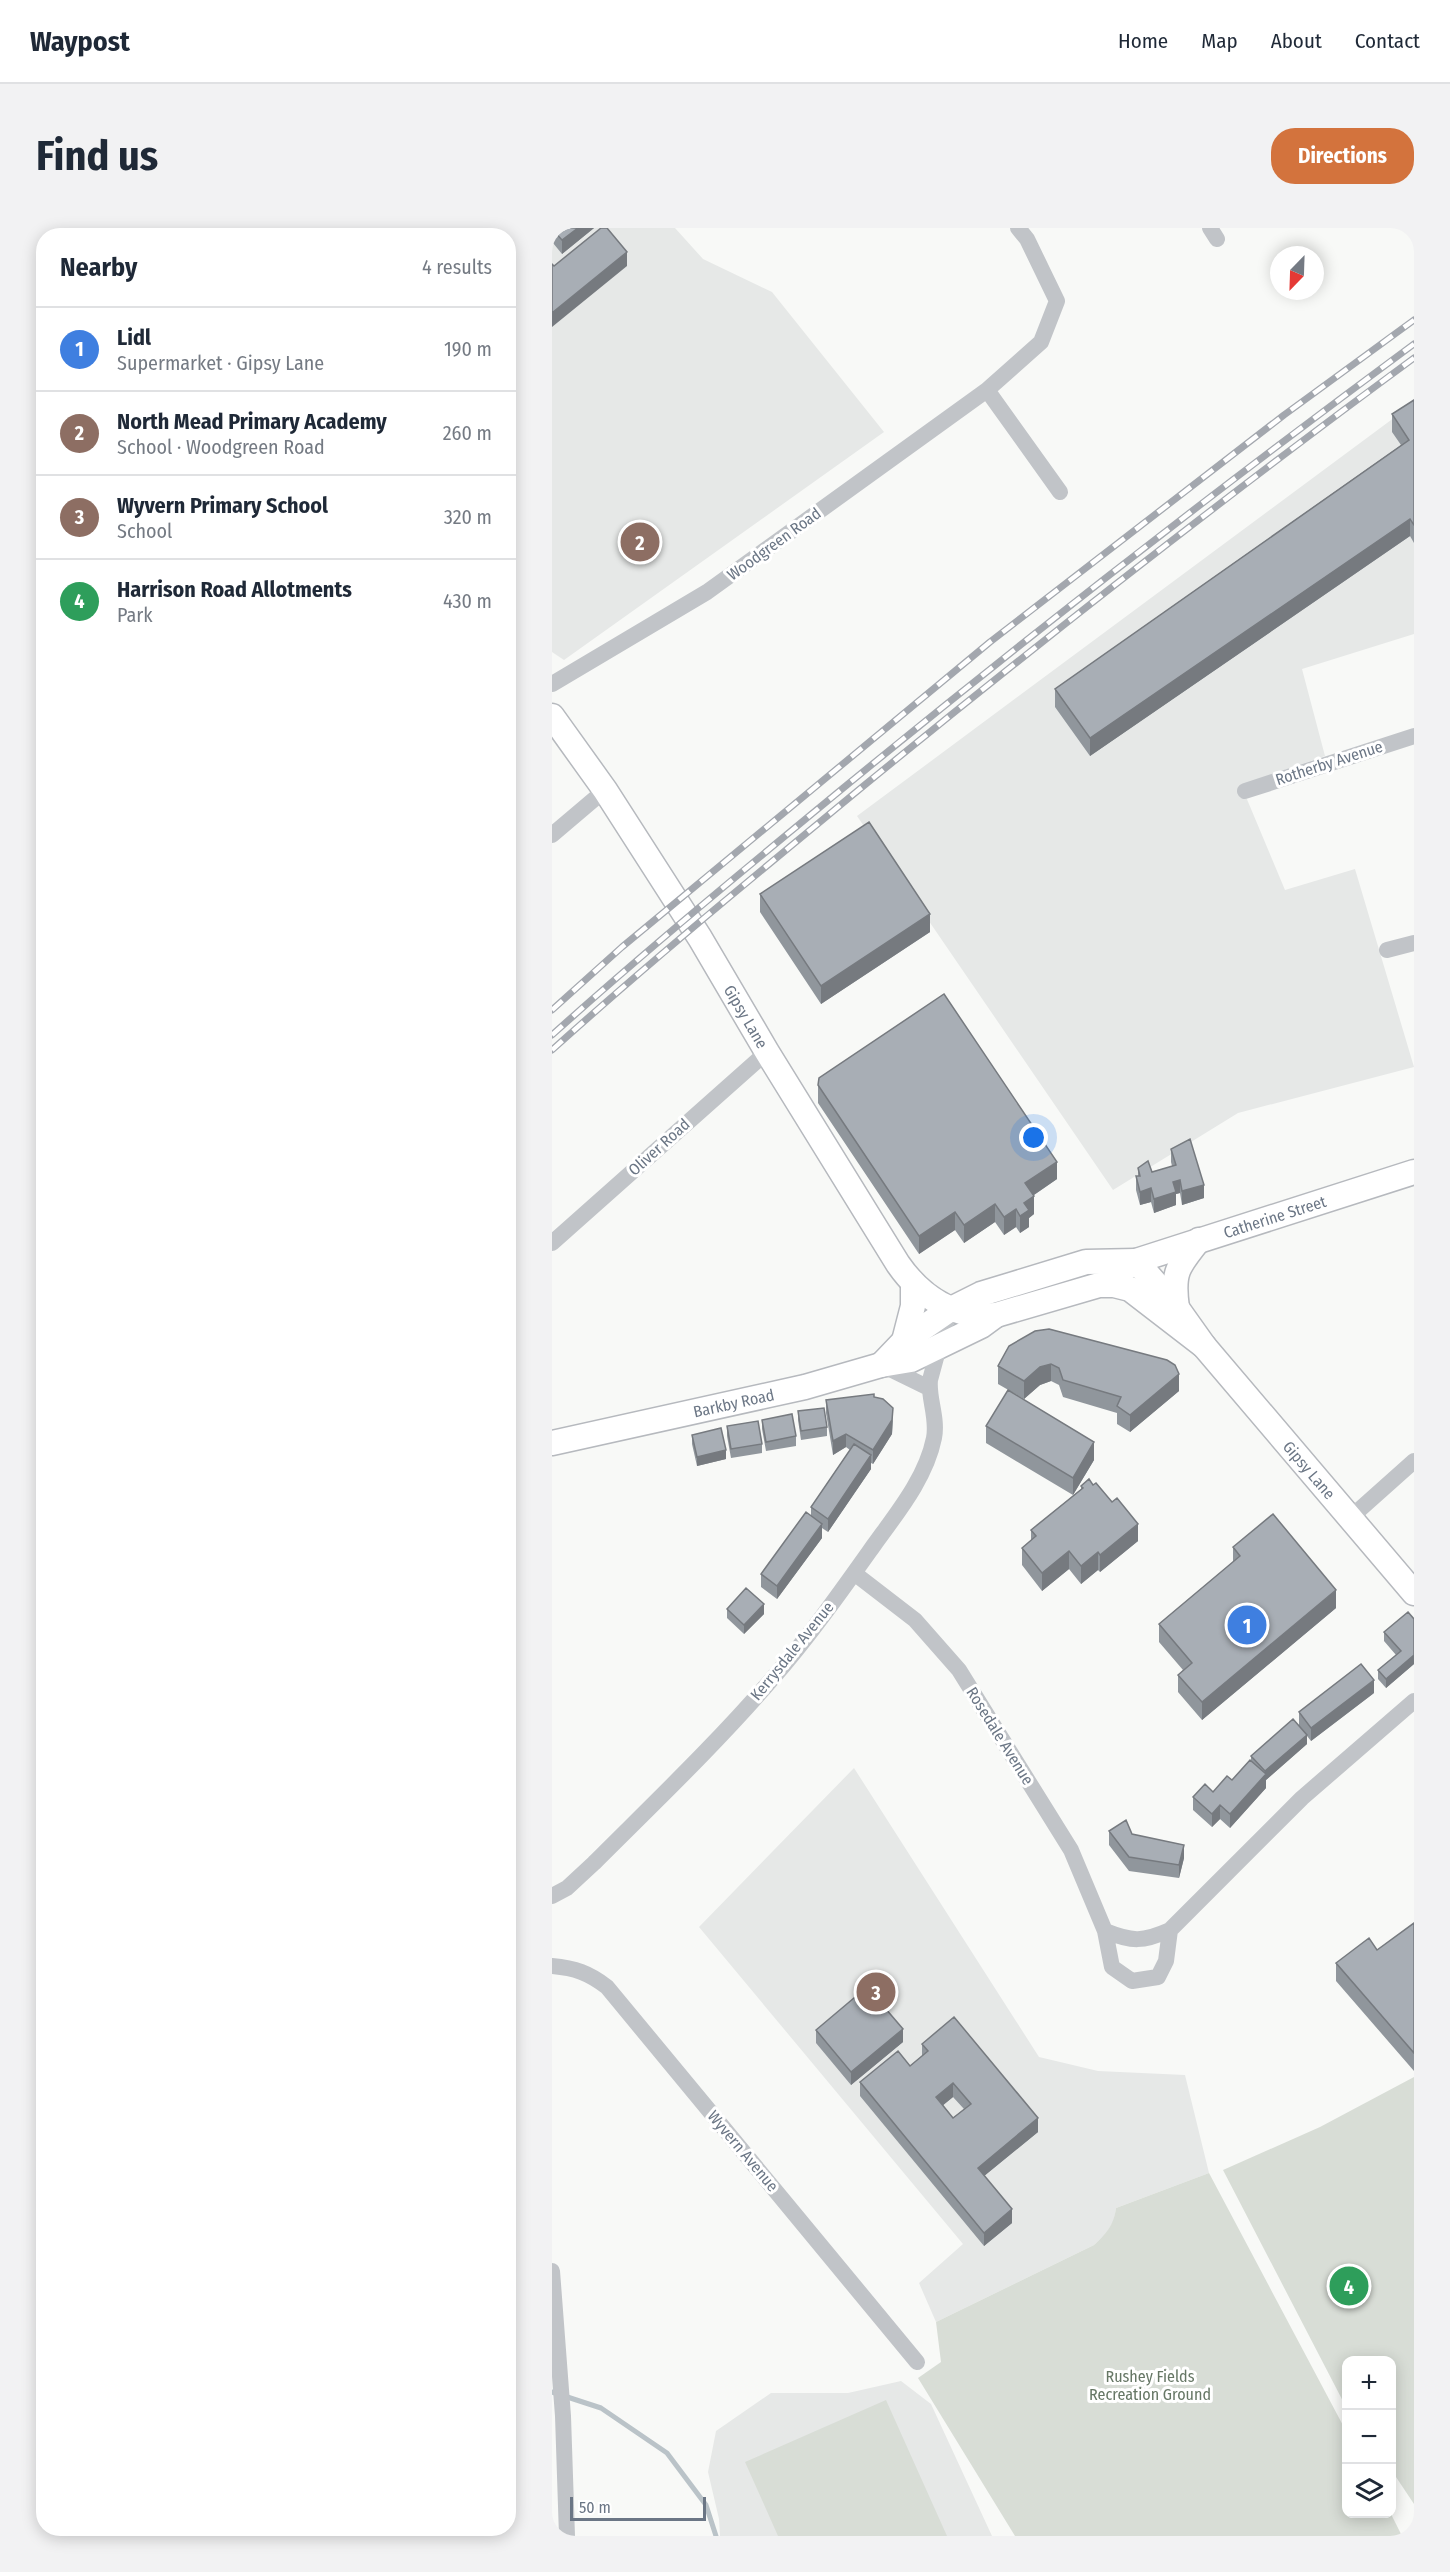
<!DOCTYPE html>
<meta charset="utf-8">
<style>
body{margin:0;font-family:"Fira Sans Condensed",sans-serif;background:#f2f2f3;color:#1f2937}
.controls{position:absolute;right:18px;bottom:18px;display:grid;overflow:hidden;border-radius:12px;box-shadow:0 3px 15px #0003}
.controls button{width:54px;height:54px;display:grid;place-items:center;padding:0;border:0;border-bottom:2px solid #e0e1e3;background:#fff;color:#1f2937;font:30px sans-serif}
.compass{position:absolute;left:718px;top:18px;width:54px;height:54px;border-radius:50%;background:#fff;box-shadow:0 3px 15px #0003;rotate:203deg}
.scale{position:absolute;left:18px;bottom:15px;width:136px;box-sizing:border-box;padding-left:6px;border:3px solid #6b7685;border-top:0;font-size:16px;line-height:21px;white-space:nowrap;color:#6b7685;-webkit-text-stroke:4px #fff;paint-order:stroke}
.you{position:absolute;left:482px;top:910px;width:21px;height:21px;margin:-15px;border:4px solid #fff;border-radius:50%;background:#1a73e8;box-shadow:0 0 0 9px #1a73e833}
.badge{display:grid;place-items:center;width:39px;height:39px;border-radius:50%;background:#d3733d;color:#fff;font-size:20px;font-weight:700}
.pin{position:absolute;translate:-50% -50%;border:3px solid #fff;box-shadow:0 2px 6px #0006}
.list{margin:0;padding:0;list-style:none}
h2{display:flex;justify-content:space-between;align-items:center;height:78px;margin:0;padding:0 24px;font-size:26px}
h2 small{font-size:20px;font-weight:400;color:#747a83}
.list li{display:grid;grid-template-columns:39px 1fr auto;gap:18px;align-items:center;box-sizing:border-box;height:84px;padding:0 24px;border-top:2px solid #e0e1e3}
.list b{display:block;font-size:22px;white-space:nowrap}
.list p{margin:0;font-size:20px;white-space:nowrap;color:#747a83}
.list em{font-size:20px;font-style:normal;color:#747a83}
.icon{flex:none;width:33px;height:33px;fill:none;stroke:currentColor;stroke-width:2;stroke-linecap:round;stroke-linejoin:round}
.map{position:relative;flex:none;width:862px;height:2308px;overflow:hidden;border-radius:24px}
header{display:flex;align-items:center;gap:36px;box-sizing:border-box;height:84px;padding:0 30px;background:#fff;border-bottom:2px solid #e0e1e3}
header strong{font-size:28px}
nav{display:flex;gap:33px;margin-inline-start:auto;font-size:21px}
.intro{display:flex;align-items:center;justify-content:space-between;box-sizing:border-box;height:144px;padding:0 36px}
h1{margin:0;font-size:42px}
.button{padding:15px 27px;border-radius:24px;background:#d3733d;color:#fff;font-size:21px;font-weight:700}
main{display:flex;gap:36px;padding:0 36px}
aside{flex:1;background:#fff;border-radius:24px;box-shadow:0 3px 15px #0003}
.map>svg:first-child{display:block}
.built{fill:#e6e8e7}
.green{fill:#d8ddd6}
.lines{fill:none;stroke-linecap:round;stroke-linejoin:round}
.stream{stroke:#bac3c8;stroke-width:5}
.secondary-casing{stroke:#b6b9be;stroke-width:27}
.street{stroke:#c1c4c8;stroke-width:16}
.secondary{stroke:#fff;stroke-width:24}
.rail-casing{stroke:#a3a7ae;stroke-width:7}
.rail{stroke:#fff;stroke-width:4.5;stroke-dasharray:14;stroke-linecap:butt}
.wall{fill:#90969c;fill-rule:evenodd}
.shaded-wall{fill:#767a7f}
.building{fill:#a8aeb5;stroke:#767a7f;stroke-width:1.5;fill-rule:evenodd}
.labels{text-anchor:middle;dominant-baseline:central;stroke-width:6;stroke-linejoin:round;paint-order:stroke}
.street-label{font-size:16px;fill:#6b7685;stroke:#fff}
.park-label{font-size:16px;fill:#667765;stroke:#fff}
</style>
<header>
<strong>Waypost</strong>
<nav><a>Home</a><a>Map</a><a>About</a><a>Contact</a></nav>
</header>
<div class="intro"><h1>Find us</h1><a class="button">Directions</a></div>
<main>
<aside>
<h2>Nearby<small>4 results</small></h2>
<ul class="list">
<li><span class="badge" style="background:#3f7fe0">1</span><div><b>Lidl</b><p>Supermarket · Gipsy Lane</p></div><em>190 m</em></li>
<li><span class="badge" style="background:#8d6e63">2</span><div><b>North Mead Primary Academy</b><p>School · Woodgreen Road</p></div><em>260 m</em></li>
<li><span class="badge" style="background:#8d6e63">3</span><div><b>Wyvern Primary School</b><p>School</p></div><em>320 m</em></li>
<li><span class="badge" style="background:#2e9e5b">4</span><div><b>Harrison Road Allotments</b><p>Park</p></div><em>430 m</em></li>
</ul>
</aside>
<div class="map">
<svg width="862" height="2308" viewBox="0 0 862 2308">
<rect width="100%" height="100%" fill="#f8f9f7"/>
<path class="built" d="M0,0H123L151,31L220,64L332,204L12,432L0,424Z
M862,175V406L750,441L773,528L689,557L733,662L803,641L862,839L686,885L561,962L305,588Z
M302,1540L487,1829L546,1843L633,1847L657,1945L564,1980L562,1992L554,2006L542,2017L384,2094L367,2055L411,2016L147,1699Z
M349,2153L379,2176L440,2308H168L167,2291L156,2244L164,2203L219,2165H296Z"/>
<path class="green" d="M862,1849V2276L840,2243V2132H794V2179L671,1942L768,1899Z
M657,1945L794,2203V2286H839L850,2308H463L366,2150L389,2134L384,2094L542,2017C554,2006 562,1997 564,1980Z
M334,2172L395,2308H226L193,2234Z"/>
<g class="lines">
<path class="stream" d="M0,2164L49,2180L115,2225L154,2277L164,2308"/>
<defs>
<g id="secondary">
<path id="s1" d="M0,488L53,562L148,710L215,824L346,1036C369,1069 402,1091 444,1087L547,1057H562L578,1061L652,1118"/>
<path id="s2" d="M572,1041L584,1033L862,944"/>
<path d="M625,1080C620,1045 625,1039 647,1012"/>
<path d="M352,1113L361,1078V1056"/>
<path id="s3" d="M329,1137L352,1113L397,1082L429,1066L534,1034L584,1033L625,1080L652,1118L862,1365"/>
<path id="s4" d="M0,1215L253,1159L329,1137L359,1132L429,1098L444,1087"/>
</g>
</defs>
<use href="#secondary" class="secondary-casing"/>
<path class="street" d="M658,0L665,11
M435,162L508,264
M0,456L155,364L435,162L489,114L505,73L475,11L466,0
M693,563L862,508
M0,607L53,562
M835,722L862,715
M0,1015L215,824
M330,1137L377,1160
M797,1291L862,1233
M302,1345L363,1392L407,1442L519,1622L553,1703C580,1714 591,1714 618,1702L750,1570L862,1473
M0,1668L15,1660L42,1635C102,1575 165,1515 220,1451C257,1409 290,1362 322,1317C345,1285 374,1250 382,1210C386,1190 376,1170 378,1152L397,1082
M553,1703L560,1739L580,1753L606,1749L614,1733L618,1702
M0,1738C23,1740 37,1745 55,1759L365,2134
M0,2043L11,2188L15,2308"/>
<use href="#secondary" class="secondary"/>
<defs>
<path id="rail" d="M0,782L70,719L438,414L732,187L862,92
M0,807C98,719 199,636 301,552C484,402 671,257 862,116
M0,822C101,731 205,646 309,560C490,412 674,268 862,130"/>
</defs>
<use href="#rail" class="rail-casing"/>
<use href="#rail" class="rail"/>
</g>
<path class="wall" d="M0,0H42L10,26L1,15Z
M862,172V315L858,308L538,528L503,479V461L849,217L840,204V186Z
M208,666L378,704L269,776L208,684Z
M266,857L505,951L482,967V986L477,990V999L468,1005L464,999L452,1007L443,994L412,1015L403,1002L367,1026L266,875Z
M619,921L652,970L630,977L628,965L624,966V977L602,985L599,974L588,977L584,962V948H586V940L600,944L620,938L619,934Z
M457,1118L627,1163L578,1204L565,1196V1185L511,1169L507,1157L499,1153L488,1157L472,1171L446,1156V1138Z
M322,1169L341,1193L340,1206L321,1236L319,1235V1241L276,1304L270,1300V1310L225,1371L209,1359V1346L259,1288V1279L298,1222L294,1219L281,1227L274,1185V1172Z
M246,1183L275,1199V1208L249,1212L246,1192Z
M210,1192L244,1208V1218L214,1223L210,1201Z
M175,1198L210,1216V1225L179,1230L175,1208Z
M434,1198L542,1232L521,1267L434,1215Z
M140,1207L174,1231L145,1238L140,1216Z
M529,1258L586,1313L548,1344L546,1342L529,1356L517,1341L490,1363L470,1337V1320L479,1312V1302L529,1261Z
M681,1319L784,1380L650,1492L626,1464V1447L631,1442L607,1414V1396L681,1334Z
M175,1381L212,1386L192,1406L175,1390Z
M862,1391V1436L834,1460L826,1451V1442L844,1427L832,1413V1404Z
M822,1465L759,1513L755,1508V1516L714,1552V1560L678,1600L668,1591L660,1599L641,1582V1569L661,1564L680,1552L699,1533V1528L747,1497V1484Z
M557,1603L580,1606L632,1630L627,1650L577,1643L557,1617Z
M862,1695V1843L784,1753V1735L825,1722Z
M264,1802L351,1814L299,1857L264,1815Z
M370,1816L486,1904L432,1948L460,1995L432,2018L308,1868V1854L358,1838L370,1828ZM401,1869L412,1881L401,1890L391,1877Z"/>
<path class="shaded-wall" d="M26,0H42L10,26V12Z
M1,2V15L0,16V3Z
M75,24V38L0,99V85Z
M858,291V308L538,528V510Z
M378,686V704L269,776V758Z
M505,934V951L473,973V955Z
M628,952V965L624,966V977L602,985V971L621,954Z
M652,957V970L630,977V963Z
M599,960V974L588,977V964Z
M482,968V986L477,990V999L468,1005V988L472,975Z
M443,976V994L412,1015V997Z
M464,981V999L452,1007V989Z
M403,984V1002L367,1026V1008Z
M499,1136V1153L488,1157L472,1171V1153L488,1139Z
M627,1146V1163L578,1204V1187Z
M341,1180L340,1206L321,1236V1222Z
M294,1206V1219L281,1227V1213Z
M542,1214V1232L521,1267V1250Z
M174,1222V1231L145,1238V1229Z
M319,1227V1241L276,1304V1291Z
M270,1296V1310L225,1371V1358Z
M586,1296V1313L548,1344V1327Z
M517,1323V1341L490,1363V1345Z
M546,1324V1342L529,1356V1338Z
M784,1362V1380L650,1492V1474Z
M212,1376V1386L192,1406V1397Z
M862,1427V1436L834,1460V1451Z
M822,1452V1465L759,1513V1500Z
M755,1507V1516L714,1552V1560L678,1600V1586L713,1547V1543Z
M668,1577V1591L660,1599V1586Z
M632,1617V1630L627,1650V1637Z
M351,1801V1814L299,1857V1844Z
M401,1855V1869L384,1883V1869Z
M486,1890V1904L426,1953V1940Z
M460,1981V1995L432,2018V2005Z"/>
<path class="building" d="M0,0H26L10,12L1,2L0,3Z
M49,0H55L75,24L0,85V36L2,38Z
M862,172V297L858,291L538,510L503,461L857,212L840,186Z
M317,594L378,686L269,758L208,666Z
M392,766L505,934L473,955L482,968L472,975L477,982L468,988L464,981L452,989L443,976L412,997L403,984L367,1008L266,857L267,850Z
M638,911L652,957L630,963L628,952L621,954L624,964L602,971L599,960L588,964L584,948H588L586,940L596,933L600,944L624,937L619,921Z
M497,1101L615,1132L623,1137L627,1146L578,1187L565,1178L569,1169L511,1152L507,1140L499,1136L488,1139L472,1153L446,1138L457,1118L483,1103Z
M456,1162L542,1214L521,1250L434,1198Z
M322,1166V1169L331,1171L341,1180L340,1192L321,1222L294,1206L281,1213L274,1172Z
M272,1180L275,1199L249,1203L246,1183Z
M240,1186L244,1208L214,1214L210,1192Z
M206,1193L210,1216L179,1221L175,1198Z
M169,1200L174,1222L145,1229L140,1207Z
M302,1216L319,1227L276,1291L259,1279Z
M537,1251L541,1257L544,1255L560,1274L565,1270L586,1296L548,1327L546,1324L529,1338L517,1323L490,1345L470,1320L484,1308L479,1302L531,1260L529,1258Z
M254,1284L270,1296L225,1358L209,1346Z
M721,1286L784,1362L650,1474L626,1447L640,1435L607,1396L688,1328L681,1319Z
M194,1360L212,1376L192,1397L175,1381Z
M856,1384L862,1391V1427L834,1451L826,1442L849,1423L832,1404Z
M809,1436L822,1452L759,1500L747,1484Z
M741,1491L755,1507L713,1543L699,1528Z
M698,1532L714,1546L678,1586L668,1577L660,1586L641,1569L653,1556L661,1564L675,1548L680,1552Z
M574,1592L580,1606L632,1617L627,1637L577,1629L557,1603Z
M862,1695V1825L784,1735L817,1710L825,1722Z
M315,1759L351,1801L299,1844L264,1802Z
M402,1789L486,1890L426,1940L460,1981L432,2005L308,1854L346,1823L358,1838L376,1823L370,1816ZM401,1855L419,1876L401,1890L384,1869Z"/>
<g class="labels">
<g class="street-label">
<text transform="translate(222 316) rotate(-36)">Woodgreen Road</text>
<text transform="translate(777 535) rotate(-18)">Rotherby Avenue</text>
<text stroke="none"><textPath href="#s1" startOffset="358">Gipsy Lane</textPath></text>
<text transform="translate(107 919) rotate(-42)">Oliver Road</text>
<text stroke="none"><textPath href="#s2" startOffset="160">Catherine Street</textPath></text>
<text stroke="none"><textPath href="#s4" startOffset="186">Barkby Road</textPath></text>
<text stroke="none"><textPath href="#s3" startOffset="555">Gipsy Lane</textPath></text>
<text transform="translate(240 1423) rotate(-51)">Kerrysdale Avenue</text>
<text transform="translate(448 1508) rotate(58)">Rosedale Avenue</text>
<text transform="translate(191 1923) rotate(50)">Wyvern Avenue</text>
</g>
<g class="park-label">
<text x="598" y="2148">Rushey Fields<tspan x="598" dy="18">Recreation Ground</tspan></text>
</g>
</g>
</svg>
<div class="controls">
<button>+</button>
<button>−</button>
<button><svg class="icon" aria-label="layers" viewBox="0 0 24 24"><path d="M12 4l9 5-9 5-9-5zM3 14l9 5 9-5"/></svg></button>
</div>
<svg class="compass" viewBox="-18 -18 36 36"><path d="M0-13l5 13h-10z" fill="#e53935"/><path d="M0 13l5-13h-10z" fill="#747a83"/></svg>
<div class="scale">50 m</div>
<div class="you"></div>
<div class="pin badge" style="left:695px;top:1397px;background:#3f7fe0">1</div>
<div class="pin badge" style="left:88px;top:314px;background:#8d6e63">2</div>
<div class="pin badge" style="left:324px;top:1764px;background:#8d6e63">3</div>
<div class="pin badge" style="left:797px;top:2058px;background:#2e9e5b">4</div>
</div>
</main>
